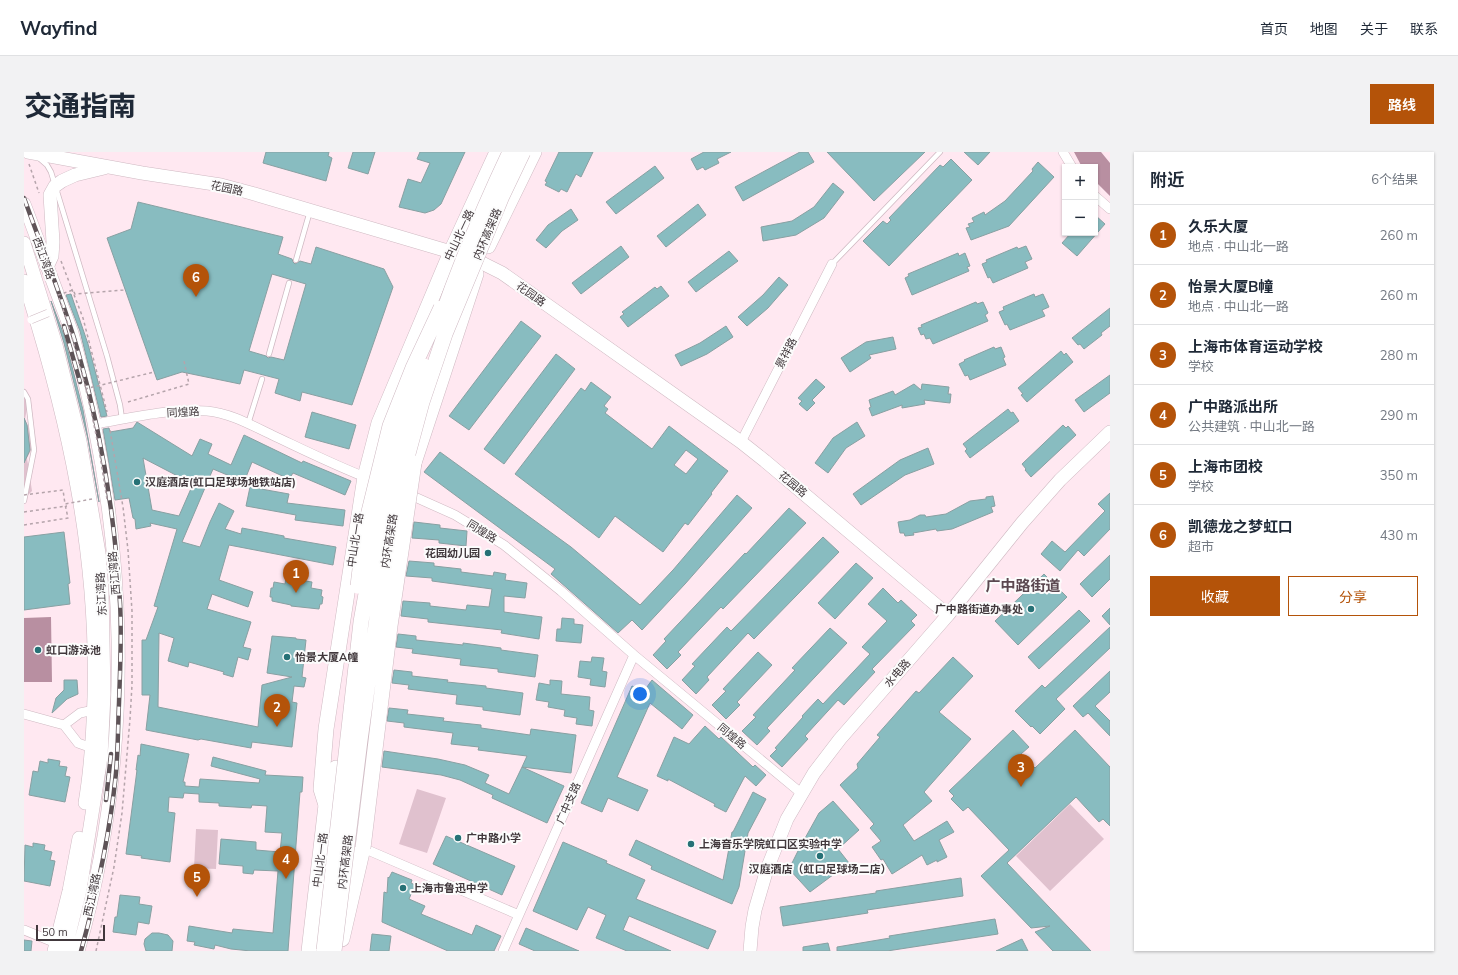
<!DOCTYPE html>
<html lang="zh">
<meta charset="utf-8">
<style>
body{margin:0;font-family:Mulish,"Noto Sans SC",sans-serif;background:#f2f2f3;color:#1f2937}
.controls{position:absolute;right:12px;top:12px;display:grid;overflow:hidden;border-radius:0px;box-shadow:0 1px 3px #0004}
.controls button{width:36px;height:36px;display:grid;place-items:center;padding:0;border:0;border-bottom:1px solid #e0e1e3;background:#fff;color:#1f2937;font:20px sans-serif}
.scale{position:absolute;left:12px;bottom:10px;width:69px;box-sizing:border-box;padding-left:4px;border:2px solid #41383c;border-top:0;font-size:11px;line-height:14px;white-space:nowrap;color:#41383c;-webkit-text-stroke:3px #fcfcfc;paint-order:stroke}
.you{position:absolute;left:616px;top:542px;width:14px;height:14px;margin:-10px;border:3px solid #fff;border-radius:50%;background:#1a73e8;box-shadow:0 0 0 6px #1a73e833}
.badge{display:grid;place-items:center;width:26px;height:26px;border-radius:50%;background:#b45309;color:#fff;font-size:13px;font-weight:700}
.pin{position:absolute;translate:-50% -33px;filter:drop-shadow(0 1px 2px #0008)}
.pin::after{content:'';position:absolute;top:21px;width:14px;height:12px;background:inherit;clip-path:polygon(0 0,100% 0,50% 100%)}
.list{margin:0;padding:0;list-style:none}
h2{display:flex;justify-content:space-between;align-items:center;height:52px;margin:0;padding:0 16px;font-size:17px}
h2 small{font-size:13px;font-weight:400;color:#747a83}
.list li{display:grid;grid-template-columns:26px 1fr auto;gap:12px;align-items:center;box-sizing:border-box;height:60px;padding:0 16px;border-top:1px solid #e0e1e3}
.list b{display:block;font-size:15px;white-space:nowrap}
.list p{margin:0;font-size:13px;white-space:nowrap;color:#747a83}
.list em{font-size:13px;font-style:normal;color:#747a83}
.actions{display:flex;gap:8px;padding:12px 16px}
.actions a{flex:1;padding:9px 0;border:1px solid #b45309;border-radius:0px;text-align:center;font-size:14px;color:#b45309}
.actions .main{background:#b45309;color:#fff}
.map{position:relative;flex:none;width:1086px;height:799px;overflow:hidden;border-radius:0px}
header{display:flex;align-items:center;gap:24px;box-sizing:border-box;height:56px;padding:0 20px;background:#fff;border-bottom:1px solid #e0e1e3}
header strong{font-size:19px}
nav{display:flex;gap:22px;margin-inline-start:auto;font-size:14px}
.intro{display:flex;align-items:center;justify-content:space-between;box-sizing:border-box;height:96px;padding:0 24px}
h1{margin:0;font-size:28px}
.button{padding:10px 18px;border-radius:0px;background:#b45309;color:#fff;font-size:14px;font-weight:700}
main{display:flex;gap:24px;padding:0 24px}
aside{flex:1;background:#fff;border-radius:0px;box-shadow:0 1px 3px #0004}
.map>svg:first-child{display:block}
.green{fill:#e0c1ce}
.water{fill:#b88fa1}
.building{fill:#88bcc0;stroke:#88a0a2;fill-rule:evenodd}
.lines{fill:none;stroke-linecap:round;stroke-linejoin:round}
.service-casing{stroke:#cfb9c2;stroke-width:6}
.minor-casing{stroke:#cfb9c2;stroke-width:10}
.secondary-casing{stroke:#cfb9c2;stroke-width:14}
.primary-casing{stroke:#cfb9c2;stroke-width:16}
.trunk-casing{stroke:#cfb9c2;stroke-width:16}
.path{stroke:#b5a4ab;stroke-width:1.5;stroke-dasharray:3 3;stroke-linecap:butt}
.service{stroke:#fff;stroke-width:4.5}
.minor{stroke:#fff;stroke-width:9}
.secondary{stroke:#fff;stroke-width:13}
.primary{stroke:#fff;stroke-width:15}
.trunk{stroke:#fff;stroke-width:15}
.rail-casing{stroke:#5e5357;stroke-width:4.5}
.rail{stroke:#fcfcfc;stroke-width:3;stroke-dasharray:9;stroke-linecap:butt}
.pedestrian-bridge-casing{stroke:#cfb9c2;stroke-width:8;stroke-linecap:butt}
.trunk-bridge-casing{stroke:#cfb9c2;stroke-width:16;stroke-linecap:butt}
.path-bridge{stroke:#b5a4ab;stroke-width:1.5;stroke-dasharray:3 3;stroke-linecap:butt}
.pedestrian-bridge{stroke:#fff;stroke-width:7}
.trunk-bridge{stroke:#fff;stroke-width:15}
.poi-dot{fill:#267176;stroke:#fcfcfc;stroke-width:1.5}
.labels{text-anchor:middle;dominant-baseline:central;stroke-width:4;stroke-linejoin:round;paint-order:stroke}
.street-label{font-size:11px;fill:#41383c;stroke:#fcfcfc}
.poi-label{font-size:11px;font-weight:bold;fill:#41383c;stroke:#fcfcfc;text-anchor:start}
.district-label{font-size:15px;font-weight:bold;fill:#5b4850;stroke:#fcfcfc}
</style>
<header>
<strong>Wayfind</strong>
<nav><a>首页</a><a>地图</a><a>关于</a><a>联系</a></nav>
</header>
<div class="intro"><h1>交通指南</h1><a class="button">路线</a></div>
<main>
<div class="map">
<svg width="1086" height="799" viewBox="0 0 1086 799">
<rect width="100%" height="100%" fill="#ffe8f1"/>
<path class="green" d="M0,240L5,246L1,267L11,291L3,306L8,339L0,347Z
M393,637L422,646L403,701L375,692Z
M1046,652L1080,687L1026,739L992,704Z
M172,677L194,678L192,717L170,716Z"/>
<path class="water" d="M1050,0H1077L1086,11V44L1071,29V15H1058Z
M27,465L28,530H0V466Z"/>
<path class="building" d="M242,0H305L304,4L308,6L302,29L239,11Z
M329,0H351L344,22L324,16Z
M396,0H441L417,52L410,58L401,61L375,55L384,27L397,31L406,11L393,7Z
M535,0H569L557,25L552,22L543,40L537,37L535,40L521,33L523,30L521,29Z
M680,0H707L693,7L695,11L681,18L679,15L673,18L667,7Z
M776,0H784L790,10L719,49L711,35Z
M803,0H901L850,49Z
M940,0H966L954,13Z
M927,7L948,28L865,114L839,89L859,69L863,72L867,68L865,66L916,13L919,15Z
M1014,10L1030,25L985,74L947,88L942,76L946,75L944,72L950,70L948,66L960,60L961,63L981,49L1009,19L1008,17Z
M631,14L640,26L592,62L582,50Z
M809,31L820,40L800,66L772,83L739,89L737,75L768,69L790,55Z
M114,50L259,85L254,102L268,107L269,110L271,112L276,109L287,112L292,95L360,117L369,135L328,253L278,240L276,249L251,241L255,227L220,218L216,232L158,220L133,228L83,86L107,77ZM248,122L282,132L260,208L247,205L244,206L242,204L225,199Z
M674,52L682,63L642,95L633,84Z
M547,57L554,68L538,79L522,96L512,88L524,73Z
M1071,63L1081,72L1053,104L1038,91L1047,81H1071Z
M597,94L605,105L557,142L548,131Z
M1002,94L1008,107L1001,110L1004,116L969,131L966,125L964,126L958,112L963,110L962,108L993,95L994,97Z
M705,99L714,109L672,140L664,130Z
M934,101L935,104L941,101L946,114L943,115L945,119L888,143L881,126L885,124L884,122Z
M755,125L764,133L744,156L723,174L714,165L739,143Z
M637,134L645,144L604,175L596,165L600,162L598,160L631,135L633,137Z
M47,142L64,192L83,264L77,265L56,179L42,143Z
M1010,142L1011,145L1019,142L1025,155L1018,158L1021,164L986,178L983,172L981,173L975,160L980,158L979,155Z
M27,149L40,183L59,258L75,350L64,287L40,191Z
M952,150L953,152L959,150L964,161L961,163L964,169L909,192L906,186L902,187L900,182L897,183L894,176L898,175L897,173Z
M1086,156V174L1077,181L1078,183L1060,197L1056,192L1054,193L1048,186Z
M497,169L517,184L445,278L425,264Z
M702,174L709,185L683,202L657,214L651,203L676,191Z
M869,185L872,197L845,203L847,206L826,220L817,206L842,190Z
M970,195L971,197L977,195L981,205L979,206L982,213L946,228L944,223L941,224L935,212L941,209L940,208Z
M1037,199L1040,203L1042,201L1049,210L1003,250L997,243L999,242L994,236Z
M532,202L551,217L480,312L460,297Z
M1086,223V241L1060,260L1051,248Z
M792,227L801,235L788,248L791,251L783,259L775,252L778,249L774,246Z
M567,230L587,245L580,254L584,257L581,261L628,297L645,274L704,319L687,341L688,342L664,373L661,371L639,400L591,364L575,386L491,322L557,236L561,239ZM662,298L674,307L662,322L650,313Z
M890,232L897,238L898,232L925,235L924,242H927L926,251L900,248L901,252L878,256V253L848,264L845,256L847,255L845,248L869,239L871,243Z
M984,257L987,261L989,260L995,269L946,306L941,299L943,297L939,292Z
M288,260L332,273L325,297L281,285Z
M0,266L3,273L6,298L0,311Z
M113,270L168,304L176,287L188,292L184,302L207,313L220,283L278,311L279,309L327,329L321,343L269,321L265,327L228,310L220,330L189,317L158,390L176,395L186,370L195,351L210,359L201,377L217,382L218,376L260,384V386L312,395L309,413L205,393L195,428L229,440L224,455L188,442L183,457L227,470L219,495L227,497L224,508L214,505L209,525L199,522L200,520L165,510L164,515L144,509L150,486L135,481L134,555L234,575L238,533L268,525L243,521L248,484L272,486V487L282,488L278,525L282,526L280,535L270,534L268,550L273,551L268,595L228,590L227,596L177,587L174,588L122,578L126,543H118V488H122L134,455L130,454L153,377L126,371L127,374L112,377L111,367L109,366L105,346L91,348L79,277L85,276L86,280L109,276ZM119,306L169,332L155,364L128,358Z
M833,270L841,284L822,296L804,321L791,311L809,286Z
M1039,273L1042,276L1044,274L1052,283L1007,325L1001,318L1002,317L998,312Z
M904,296L910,312L881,323L837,353L829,342L876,308Z
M416,300L547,395L616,453L649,418L713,343L728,356L661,432L618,478L608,468L594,481L527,422L531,417L400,320Z
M226,335L265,342L263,351L321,358L319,374L271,368L272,363L222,354Z
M1086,341V377L1060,404L1054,398L1036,419L1017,402L1028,389L1041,400L1081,359L1074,352Z
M969,344L971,354L967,355L969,360L928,377L913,379L912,377L889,381L890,383L881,384L880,381H876L874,370L886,368L896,363H901L902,365L922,362L946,349L962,347V345Z
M765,356L782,371L699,457L697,455L654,500L657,503L643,517L629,503L642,489L640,487L721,401L722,402Z
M390,370L416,373V376L443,379L442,394L415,391V388L388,386Z
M40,380L46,431L44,432L46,452L0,458V385Z
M799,385L815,400L730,487L724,481L683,525L685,528L672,542L658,528L671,514L668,512L703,475L707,479Z
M1086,403V427L1068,445L1056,432Z
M385,409L410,411V414L437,417V420L469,424L470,420L482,422L481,428L503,431L501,446L480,444V460L518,465L515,487L477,481L478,478L404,470V467L377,464L379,449L406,451V454L442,458L443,453L465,455L468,437L408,429V426L382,424Z
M832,411L849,426L811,467L794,451Z
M1020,422L1043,445L994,493L971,469Z
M262,426L288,430L287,436L298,438L297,444L299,445L298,452H296L295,457L267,454V453L248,449V445H246L247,436H249L250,430L261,432Z
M859,436L874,451L877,448L893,463L887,469L891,473L848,517L851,520L820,553L814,548L781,584L784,587L758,615L746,604L753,597L751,596L779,565L778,564L794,547L799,552L846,502L838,495L863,469L844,452Z
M1086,456V473L1078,464Z
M1055,458L1066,469L1015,517L1004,505Z
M538,466L550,467V472L559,473L557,491L532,489L533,477H537Z
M1086,475V496L1032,547L1041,557L1016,582L1008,574L1007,575L991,559L1018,533L1021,536Z
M806,476L823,491L743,576L746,579L733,593L718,579L732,565L729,563L771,518L768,516Z
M374,482L392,484V488L439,493V491L477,496V498L514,503L511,525L474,520V517L436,513L437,507L388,501L389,497L372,495Z
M734,500L748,513L713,550L716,553L702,567L688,553L702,539L699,537Z
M568,505L580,506L578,519L583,520L581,535L566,533L567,527L554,525L556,509L567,510Z
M929,505L949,524L915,560L947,587L900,640L908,649L879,673L890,689L923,669L930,680L915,688L923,705L913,710V708L903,713L898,703L868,722L859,707L857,708L848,695L857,689L846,676L850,672L816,633L834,616L833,612L856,585L853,583L892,539L895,541Z
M370,518L388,520V524L424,528L423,530L462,534V536L499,541L496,563L459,558V555L432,552L433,543L384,537L385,533L368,531Z
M1086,519V540L1071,554L1086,569V584L1064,561L1059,565L1049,554Z
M40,528H53L54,542L43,547L28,561L32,546L40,538Z
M526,528L538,529L537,542L566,545L565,558L570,559L568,574L552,572L553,566L540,564L541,558L524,555L525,550L512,548L515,531L526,533Z
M628,528L669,563L658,577L626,551L593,625L624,638L614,659L584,646L578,660L557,651L608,534L620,539Z
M365,556L384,558L383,562L420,566L419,569L457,573V576L506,583L507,577L552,583L547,621L498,615L503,604L454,598L455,595L427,592L429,581L380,575V571L363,569Z
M681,574L695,587L697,585L729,615L731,613L742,623L732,634L721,624L702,660L690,654L691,652L644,627V629L633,624L650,585L665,592Z
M989,578L1005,595L997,602L1011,616L1051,578L1086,615V674L1079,667L1075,670L1052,645L983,711L1067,799H1029L1011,780L1026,774L1007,776L957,724L985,698L944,655L939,659L927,647L930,644L925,639Z
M117,592L165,602L159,630H161V634L175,635L176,627L235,631L236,627L187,614L189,605L242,619L241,623L279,625L278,640H276L264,799H227L207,797L191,793L190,797L170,793L171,790L163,789L165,774L208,781L209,777L249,781L254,719L230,718L229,722L219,721V714L195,712L197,687L232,690V698L256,700L258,681L241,680L243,654L228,653L227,656L195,654V651L175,650V642L160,641L159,646L145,645L144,660L151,661L146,710L117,706L118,704L102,702L113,618H112L114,603L116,604Z
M360,599L414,607L441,613L465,623L461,631L485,642L498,615L540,634L523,671L468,646L469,643L436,628L417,623L358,615Z
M24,607L36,609L35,614L43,615L41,624L46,625L41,650L5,643L9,619L14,620L16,609L24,611Z
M729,640L742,647L724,681L715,735L708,752L627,717L628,714L605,703L612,688L699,728L708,680H709Z
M809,649L835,678L814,697L825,711L786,740L765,717L775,697L795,661Z
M422,684L491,714L478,743L409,712Z
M539,690L583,709L582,711L621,728L612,747L692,779L684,797L605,764L599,778L647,799H603L572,786L582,763L564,755L553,778L509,759Z
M9,691L21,693L20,698L28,700L26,708L31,709L26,734L0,729L1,693L9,695Z
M368,720L388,728L387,731L391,733L385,747L401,754L397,762L448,783L452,773L477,784L470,799H424L358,770L360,740L363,741L364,725L365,726Z
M937,726L939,744L843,758L844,761L759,774L756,755L852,741V739Z
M96,743L116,745L115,752L128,754L125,772L114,770L112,783L89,780L91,765H93Z
M971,767L974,782L863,799H813V795L866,786L865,784Z
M502,776L555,799H511L495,792Z
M128,781H135L144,783L149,789L148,799H122L120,792L121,787Z
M348,782L367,784L365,799H346Z
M998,787L1004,799H972Z
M0,788L8,789L7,799H0Z
M804,791L806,799H779V795Z"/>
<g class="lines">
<defs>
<path id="service" d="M15,6L23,13L27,20L83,204L96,253L98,267
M272,108L286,59
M808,112L916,0
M245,202L265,131
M0,240L4,247L10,298L0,349
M224,272L238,227"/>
<path id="minor" d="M1039,0L1048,15
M1071,44L1086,57
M71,272C107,266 146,256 183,259C206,261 227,273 248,283C280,298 312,314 346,327
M717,290L808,112
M382,341L431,363L480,393L537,439L610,503L777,641
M0,562L40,573
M40,573L54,591L68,596
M40,573L56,561L70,558
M339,696L495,763
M0,778L32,791
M479,799L610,503"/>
<path id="secondary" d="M4,0L118,21L197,33L227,41L427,100L456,110L478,121L717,290L741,309L924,463
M0,52C11,80 21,109 32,138C37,152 43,167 48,181C105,381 112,599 54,799
M0,91L32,193L56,289L75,401L78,439L80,542L77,605L56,738L41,799
M23,115L28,104L29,90L26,43L31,34L38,29L51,23L80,16
M0,129C44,266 74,401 70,545C69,581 67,616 61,651
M30,799L45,739L55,686
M726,799L728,775L731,758L743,717L763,667L790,621L816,587L924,463L998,371L1036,328L1086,280"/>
<path id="primary" d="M464,94L510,0
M386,323L452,122
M328,713L342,614
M285,799L302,653L297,637L302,577L341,325L355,271L427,100L473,0"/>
<path id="trunk" d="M302,653L312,616
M318,787L339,696"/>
</defs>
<use href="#service" class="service-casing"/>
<use href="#minor" class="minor-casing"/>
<use href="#secondary" class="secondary-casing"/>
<use href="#primary" class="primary-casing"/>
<use href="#trunk" class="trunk-casing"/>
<path class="path" d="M5,12L15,41
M37,109L59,166L83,260
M104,250L165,232L160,209
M0,360L43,354
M72,799L90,715L98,661L106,567L108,533V459L104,398L99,355L86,278"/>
<use href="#service" class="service"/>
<use href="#minor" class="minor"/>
<use href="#secondary" class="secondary"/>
<use href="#primary" class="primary"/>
<use href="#trunk" class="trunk"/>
<defs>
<path id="rail" d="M0,46C18,96 38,145 53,196C77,278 91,365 96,451C98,484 96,518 95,551C94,574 94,598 92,621C86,681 73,741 57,799
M40,174L56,230
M82,648L87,602"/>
</defs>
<use href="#rail" class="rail-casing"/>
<use href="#rail" class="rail"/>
<defs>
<path id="pedestrian-bridge" d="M7,168L24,161"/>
<path id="trunk-bridge" d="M417,167C437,110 460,55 486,0
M334,434L341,376L366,274L389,216L417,156
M339,696L366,474L390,311
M300,798L337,470L359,346L384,257L400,214
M310,799L336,588L358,430L372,346L398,250L421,182L478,44L499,0"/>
</defs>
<use href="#pedestrian-bridge" class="pedestrian-bridge-casing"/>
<use href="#trunk-bridge" class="trunk-bridge-casing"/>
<path class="path-bridge" d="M61,237L130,220
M0,343L39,338L41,352L68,347
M83,347C80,331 78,315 75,298C65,246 52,193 34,143L49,138L51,142L101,138
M0,373L44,366L41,352"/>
<use href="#pedestrian-bridge" class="pedestrian-bridge"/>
<use href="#trunk-bridge" class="trunk-bridge"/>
</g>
<g class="poi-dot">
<circle cx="113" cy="330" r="4"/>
<circle cx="464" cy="401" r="4"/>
<circle cx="1007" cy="457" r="4"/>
<circle cx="14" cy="498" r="4"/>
<circle cx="263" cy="505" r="4"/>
<circle cx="434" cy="686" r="4"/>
<circle cx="667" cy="692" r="4"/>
<circle cx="796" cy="704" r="4"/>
<circle cx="379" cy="736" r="4"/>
</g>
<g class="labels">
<g class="street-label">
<text transform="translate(203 36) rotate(12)">花园路</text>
<text transform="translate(463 82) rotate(-67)">内环高架路</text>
<text transform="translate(435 83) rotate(-65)">中山北一路</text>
<text transform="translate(20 106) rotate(70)">西江湾路</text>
<text transform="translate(507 142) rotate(35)">花园路</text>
<text transform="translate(762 201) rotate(-63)">景祥路</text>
<text transform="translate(159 260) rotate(-3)">同煌路</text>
<text transform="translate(769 332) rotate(40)">花园路</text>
<text transform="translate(458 379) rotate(32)">同煌路</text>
<text transform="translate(331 388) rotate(-81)">中山北一路</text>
<text transform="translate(365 389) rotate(-81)">内环高架路</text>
<text transform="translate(90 421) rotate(-95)">西江湾路</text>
<text transform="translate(77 442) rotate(-93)">东江湾路</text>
<text transform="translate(873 521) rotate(-49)">水电路</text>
<text transform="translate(708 584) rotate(40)">同煌路</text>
<text transform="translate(544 651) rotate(-66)">广中支路</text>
<text transform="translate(296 708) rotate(-83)">中山北一路</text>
<text transform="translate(321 710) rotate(-83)">内环高架路</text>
<text transform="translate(68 743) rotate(-78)">西江湾路</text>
</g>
<g class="poi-label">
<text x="121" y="330">汉庭酒店(虹口足球场地铁站店)</text>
<text x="456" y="401" text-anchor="end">花园幼儿园</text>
<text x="999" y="457" text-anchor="end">广中路街道办事处</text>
<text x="22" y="498">虹口游泳池</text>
<text x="271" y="505">怡景大厦A幢</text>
<text x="442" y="686">广中路小学</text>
<text x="675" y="692">上海音乐学院虹口区实验中学</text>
<text x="796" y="717" text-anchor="middle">汉庭酒店（虹口足球场二店）</text>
<text x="387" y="736">上海市鲁迅中学</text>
</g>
<g class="district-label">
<text x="999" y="433">广中路街道</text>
</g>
</g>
</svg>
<div class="controls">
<button>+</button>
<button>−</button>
</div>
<div class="scale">50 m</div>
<div class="you"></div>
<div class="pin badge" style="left:272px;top:441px">1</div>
<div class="pin badge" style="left:253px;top:575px">2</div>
<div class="pin badge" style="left:997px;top:635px">3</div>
<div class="pin badge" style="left:262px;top:727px">4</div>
<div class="pin badge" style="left:173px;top:745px">5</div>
<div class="pin badge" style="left:172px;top:145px">6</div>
</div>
<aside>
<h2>附近<small>6个结果</small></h2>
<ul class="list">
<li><span class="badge">1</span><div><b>久乐大厦</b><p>地点 · 中山北一路</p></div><em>260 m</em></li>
<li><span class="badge">2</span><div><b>怡景大厦B幢</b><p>地点 · 中山北一路</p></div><em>260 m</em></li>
<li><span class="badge">3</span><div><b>上海市体育运动学校</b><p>学校</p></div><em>280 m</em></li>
<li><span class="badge">4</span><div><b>广中路派出所</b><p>公共建筑 · 中山北一路</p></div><em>290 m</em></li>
<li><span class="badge">5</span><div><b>上海市团校</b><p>学校</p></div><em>350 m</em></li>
<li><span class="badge">6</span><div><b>凯德龙之梦虹口</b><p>超市</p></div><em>430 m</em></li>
</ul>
<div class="actions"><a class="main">收藏</a><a>分享</a></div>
</aside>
</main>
